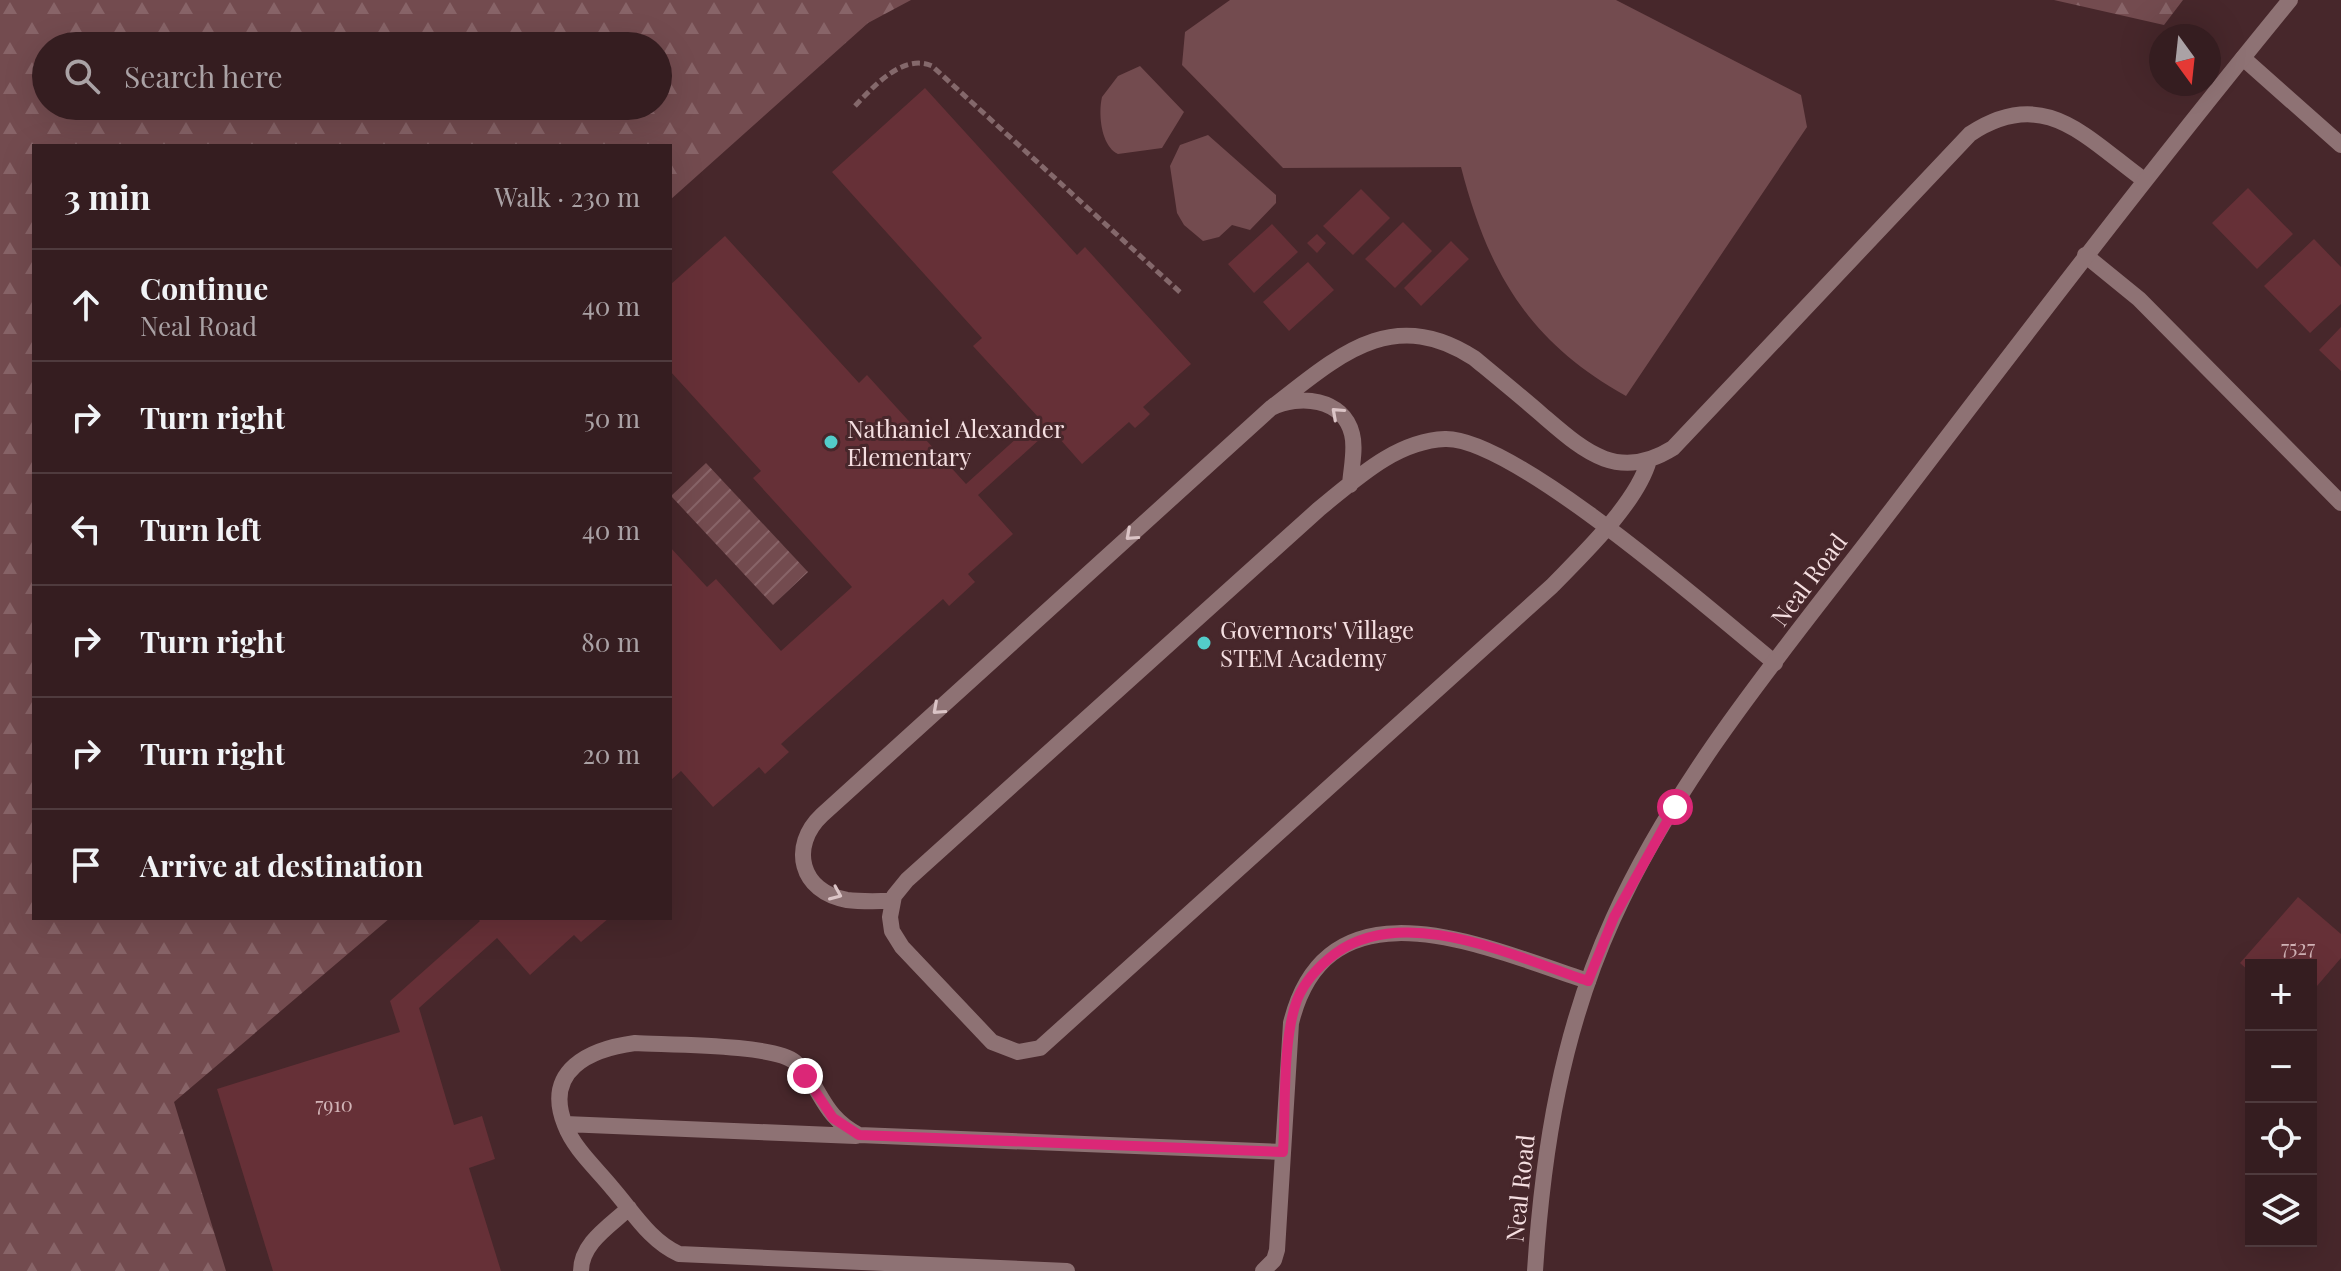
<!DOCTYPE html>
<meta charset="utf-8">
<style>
body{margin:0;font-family:"Playfair Display",serif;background:#402a2d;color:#f1f3f6}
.controls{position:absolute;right:24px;bottom:24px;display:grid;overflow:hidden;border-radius:0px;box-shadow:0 8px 32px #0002}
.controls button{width:72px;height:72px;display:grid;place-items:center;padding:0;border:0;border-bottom:2px solid #4f3b3e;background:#351d20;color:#f1f3f6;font:40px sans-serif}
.compass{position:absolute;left:2149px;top:24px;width:72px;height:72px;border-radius:50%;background:#351d20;box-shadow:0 8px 32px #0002;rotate:165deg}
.stop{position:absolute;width:24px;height:24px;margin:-18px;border:6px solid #db2777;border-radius:50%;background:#fff}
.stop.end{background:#db2777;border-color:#fff;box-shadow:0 2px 8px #0008}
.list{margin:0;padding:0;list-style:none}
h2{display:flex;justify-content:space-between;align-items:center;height:104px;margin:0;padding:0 32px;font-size:34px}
h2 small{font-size:26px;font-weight:400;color:#aaa2a5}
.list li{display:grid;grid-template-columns:52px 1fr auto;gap:24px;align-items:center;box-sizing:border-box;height:112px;padding:0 32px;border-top:2px solid #4f3b3e}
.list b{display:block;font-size:30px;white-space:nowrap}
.list p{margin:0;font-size:26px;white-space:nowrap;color:#aaa2a5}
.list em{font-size:26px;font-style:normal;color:#aaa2a5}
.icon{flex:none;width:44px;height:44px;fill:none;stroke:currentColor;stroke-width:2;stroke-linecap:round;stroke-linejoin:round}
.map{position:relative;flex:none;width:2341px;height:1271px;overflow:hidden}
.search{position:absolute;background:#351d20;box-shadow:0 8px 32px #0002;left:32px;top:32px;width:640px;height:88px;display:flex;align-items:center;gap:20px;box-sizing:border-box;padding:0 28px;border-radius:44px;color:#aaa2a5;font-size:30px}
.panel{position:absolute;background:#351d20;box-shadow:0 8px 32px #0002;left:32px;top:144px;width:640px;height:776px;border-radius:0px}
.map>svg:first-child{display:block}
.green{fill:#734b4f}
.forest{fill:url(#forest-firs);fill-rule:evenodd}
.garden{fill:url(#garden-furrows)}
.building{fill:#663037}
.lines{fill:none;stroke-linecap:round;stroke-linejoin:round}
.path{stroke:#84686b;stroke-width:5;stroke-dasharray:8 4;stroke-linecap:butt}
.service{stroke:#8e7274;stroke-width:16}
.minor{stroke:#8e7274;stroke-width:16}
.tertiary{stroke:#8e7274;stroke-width:16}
.oneway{stroke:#dbc4c6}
.route{stroke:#db2777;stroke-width:10}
.poi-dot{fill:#53cdca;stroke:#47272b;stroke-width:3}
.labels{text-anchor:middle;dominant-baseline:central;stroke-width:6;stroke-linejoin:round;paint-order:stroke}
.number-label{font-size:20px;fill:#d1b3b6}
.poi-label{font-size:24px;fill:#f5dfe1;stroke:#47272b;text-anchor:start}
.street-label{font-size:24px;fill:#f5dfe1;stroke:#47272b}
</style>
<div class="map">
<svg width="2341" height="1271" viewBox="0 0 2341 1271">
<defs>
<pattern id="forest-firs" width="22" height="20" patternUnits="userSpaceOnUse" patternTransform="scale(2)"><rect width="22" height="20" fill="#734b4f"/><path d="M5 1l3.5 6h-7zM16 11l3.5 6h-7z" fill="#886468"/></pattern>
<pattern id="garden-furrows" width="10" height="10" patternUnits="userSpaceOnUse" patternTransform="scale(2)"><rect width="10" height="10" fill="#734b4f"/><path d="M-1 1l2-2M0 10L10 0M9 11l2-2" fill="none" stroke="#886468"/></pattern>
</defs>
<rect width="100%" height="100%" fill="#47272b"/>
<path class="green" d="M1230,0H1616L1801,95L1807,127L1626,396C1529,342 1488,272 1461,167L1283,168L1182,65L1185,32Z
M1140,66L1184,112L1162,148L1118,154C1101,146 1098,114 1102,97L1118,76Z
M1208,135L1276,195V203L1250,230L1232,225L1219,237L1203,241L1184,225L1177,213L1170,166L1180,145Z"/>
<path class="forest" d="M0,0H911L868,23L670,200V146H34V918H390L174,1102L226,1271H0ZM46,46H658V106H46Z
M2054,0H2183L2164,25Z"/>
<path class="garden" d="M706,463L808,572L773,605L671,496Z"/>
<path class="building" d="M925,88L1077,255L1085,247L1191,364L1143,407L1150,414L1144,420L1135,428L1129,422L1082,464L1051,429L978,495L1013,534L968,574L975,582L949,606L943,599L781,744L789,752L765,774L759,767L713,807L681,771L670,781V547L707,587L716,579L781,651L852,587L753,478L761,471L670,371V285L725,236L859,383L867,375L966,484L1039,418L973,346L982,338L832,172Z
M2248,188L2293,234L2257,269L2212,223Z
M1361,189L1390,218L1353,255L1323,226Z
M1403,222L1432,251L1395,288L1365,259Z
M1272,224L1298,252L1254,293L1228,264Z
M1317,234L1326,243L1317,253L1307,243Z
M2314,239L2341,267V304L2310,333L2264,286Z
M1451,241L1469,259L1421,306L1404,288Z
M1308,262L1334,290L1289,331L1263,302Z
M2341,327V371L2319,350Z
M2298,897L2341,934V958L2311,993V965H2251V973L2240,963Z
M477,918H609L581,942L574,935L530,975L497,938L419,1008L454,1125L482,1116L488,1136L495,1159L469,1168L501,1271H273L217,1089L400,1032L390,1001L480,921Z"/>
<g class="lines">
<path class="path" d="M855,106C873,87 903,53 932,66L1182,294"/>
<path class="service" d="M2085,255L2139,299L2341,503
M1271,408C1336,358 1391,304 1474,358C1497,377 1519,395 1541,414C1583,450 1617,483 1673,448L1970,134C2044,85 2085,137 2144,180
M1649,460C1637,503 1583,554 1552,586L1040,1048L1018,1052L992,1042L902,947L892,931L890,917L894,896L907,880L1319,509C1355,480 1395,441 1445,439C1514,437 1715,614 1775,663
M892,901C878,901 862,902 847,900C800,892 789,846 822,815L1271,408C1299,394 1343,398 1352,434C1356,449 1351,469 1350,485
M565,1124L856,1136
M581,1271C581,1243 610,1226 629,1208
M1067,1271L679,1254C650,1241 633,1212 613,1189C597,1169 574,1149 565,1125C543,1070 590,1049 635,1043C667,1045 774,1044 795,1062C822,1086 820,1115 859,1135L1283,1152
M1263,1271L1274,1260L1277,1250L1291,1023C1328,872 1491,950 1588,981"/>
<path class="minor" d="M2243,58L2341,145"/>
<path class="tertiary" d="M1535,1271C1543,1148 1562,1031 1613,919C1678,775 1785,649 1880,525C2015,348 2149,172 2290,0"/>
</g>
<defs><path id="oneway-chevron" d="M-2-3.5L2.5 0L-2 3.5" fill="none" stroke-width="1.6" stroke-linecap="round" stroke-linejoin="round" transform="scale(2)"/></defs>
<g class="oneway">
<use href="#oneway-chevron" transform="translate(1337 413) rotate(-138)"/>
<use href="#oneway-chevron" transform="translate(1131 535) rotate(138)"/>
<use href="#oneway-chevron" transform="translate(938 709) rotate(138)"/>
<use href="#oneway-chevron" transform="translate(836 894) rotate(23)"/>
</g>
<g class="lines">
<path class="route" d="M805,1076L833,1118L859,1135L1283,1152C1286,1107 1282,1041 1297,1000C1305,980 1320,965 1336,953C1406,903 1515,957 1588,981L1614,917L1675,807"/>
</g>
<g class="poi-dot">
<circle cx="831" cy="442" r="8"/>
<circle cx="1204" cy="643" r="8"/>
</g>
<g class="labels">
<g class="number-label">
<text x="2298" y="946">7527</text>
<text x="334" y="1103">7910</text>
</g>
<g class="poi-label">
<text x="847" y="428">Nathaniel Alexander<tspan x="847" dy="28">Elementary</tspan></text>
<text x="1220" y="629">Governors' Village<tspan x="1220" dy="28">STEM Academy</tspan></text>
</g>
<g class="street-label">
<text transform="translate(1808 579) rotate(-53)">Neal Road</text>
<text transform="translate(1519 1188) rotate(-84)">Neal Road</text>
</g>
</g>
</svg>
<div class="controls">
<button>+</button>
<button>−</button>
<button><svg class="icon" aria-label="locate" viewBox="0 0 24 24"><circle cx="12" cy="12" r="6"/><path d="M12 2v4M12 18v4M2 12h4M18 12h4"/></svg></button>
<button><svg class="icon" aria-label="layers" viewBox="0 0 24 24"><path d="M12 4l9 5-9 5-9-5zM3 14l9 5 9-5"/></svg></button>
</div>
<svg class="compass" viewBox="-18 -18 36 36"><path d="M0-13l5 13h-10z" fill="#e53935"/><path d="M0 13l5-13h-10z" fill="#aaa2a5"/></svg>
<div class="stop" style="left:1675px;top:807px"></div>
<div class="stop end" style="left:805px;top:1076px"></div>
<div class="search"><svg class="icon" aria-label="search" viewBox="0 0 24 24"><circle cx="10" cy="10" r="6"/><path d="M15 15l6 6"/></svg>Search here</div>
<section class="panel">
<h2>3 min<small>Walk · 230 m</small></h2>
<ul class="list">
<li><svg class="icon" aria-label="ahead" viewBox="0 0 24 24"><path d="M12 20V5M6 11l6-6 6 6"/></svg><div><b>Continue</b><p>Neal Road</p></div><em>40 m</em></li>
<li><svg class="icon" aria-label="right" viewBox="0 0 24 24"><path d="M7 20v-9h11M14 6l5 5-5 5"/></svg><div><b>Turn right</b></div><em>50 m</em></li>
<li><svg class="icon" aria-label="left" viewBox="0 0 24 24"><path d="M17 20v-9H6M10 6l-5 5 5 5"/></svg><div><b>Turn left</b></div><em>40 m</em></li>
<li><svg class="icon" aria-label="right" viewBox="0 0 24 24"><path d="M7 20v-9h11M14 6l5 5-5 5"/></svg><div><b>Turn right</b></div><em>80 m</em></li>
<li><svg class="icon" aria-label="right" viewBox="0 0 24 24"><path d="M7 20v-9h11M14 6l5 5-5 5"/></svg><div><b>Turn right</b></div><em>20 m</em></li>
<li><svg class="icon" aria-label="arrive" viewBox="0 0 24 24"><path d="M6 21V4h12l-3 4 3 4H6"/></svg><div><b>Arrive at destination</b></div></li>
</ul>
</section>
</div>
